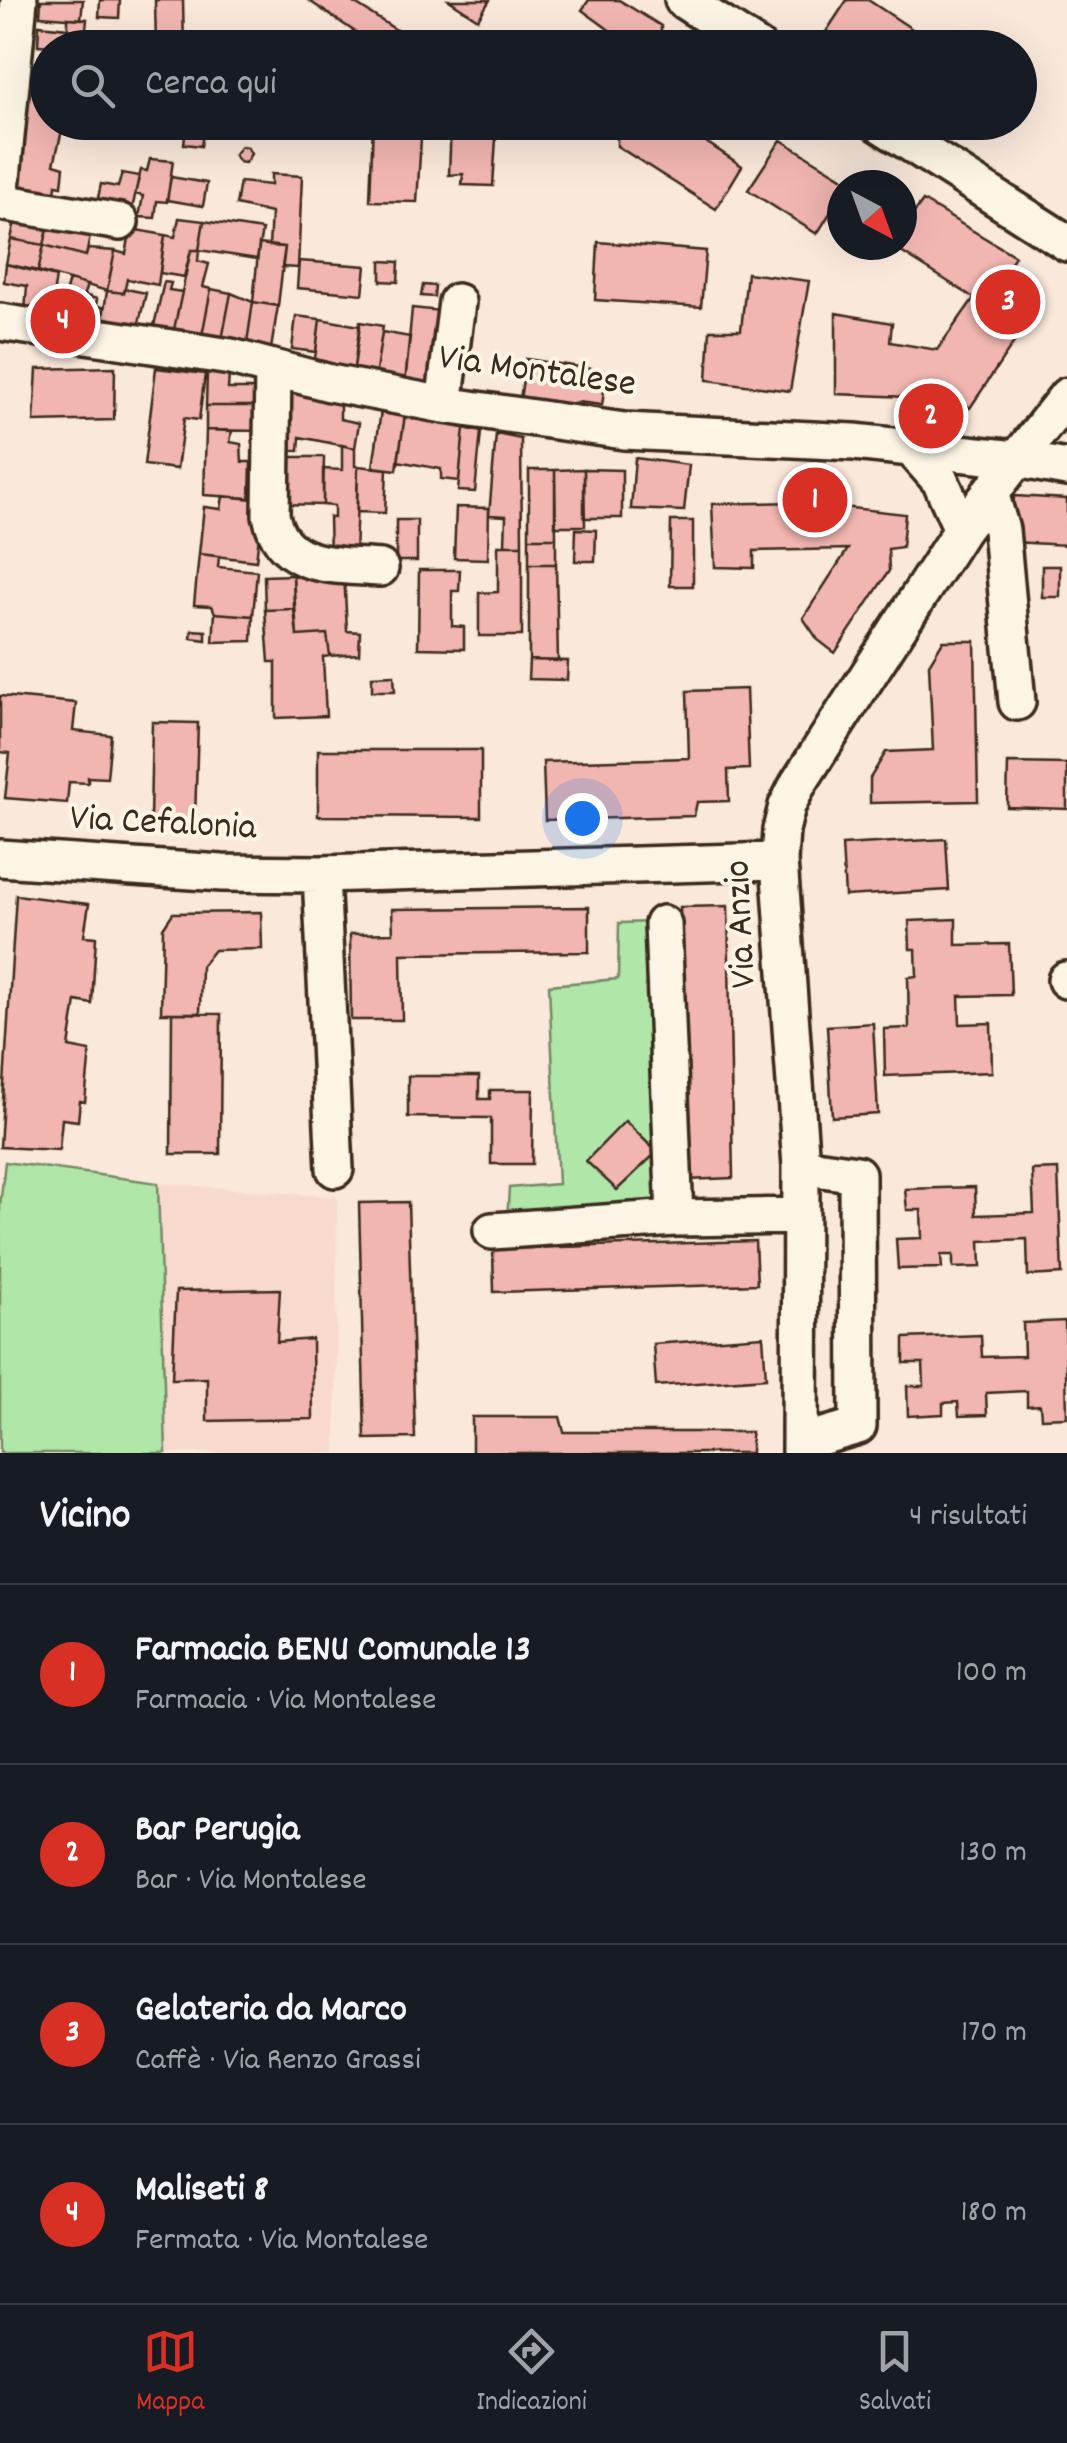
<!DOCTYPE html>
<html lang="it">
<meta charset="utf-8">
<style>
body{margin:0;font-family:Dekko,sans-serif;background:#20242c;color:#f1f3f6}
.compass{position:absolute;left:827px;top:170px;width:90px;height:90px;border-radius:50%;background:#171b24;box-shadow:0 10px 40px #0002;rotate:139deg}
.you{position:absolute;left:582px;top:818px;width:35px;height:35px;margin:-25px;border:8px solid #fff;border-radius:50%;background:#1a73e8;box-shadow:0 0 0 15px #1a73e833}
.badge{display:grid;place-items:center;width:65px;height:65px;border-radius:50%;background:#d93025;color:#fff;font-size:32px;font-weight:700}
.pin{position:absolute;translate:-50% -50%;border:5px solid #fff;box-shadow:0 2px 10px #0006}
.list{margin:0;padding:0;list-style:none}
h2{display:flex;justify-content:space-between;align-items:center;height:130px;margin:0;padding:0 40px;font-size:42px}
h2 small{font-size:32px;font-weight:400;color:#9ea1a6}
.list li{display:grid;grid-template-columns:65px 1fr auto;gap:30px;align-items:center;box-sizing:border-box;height:180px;padding:0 40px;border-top:2px solid #363941}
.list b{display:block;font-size:38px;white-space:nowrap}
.list p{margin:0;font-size:32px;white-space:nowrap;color:#9ea1a6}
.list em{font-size:32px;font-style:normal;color:#9ea1a6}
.icon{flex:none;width:55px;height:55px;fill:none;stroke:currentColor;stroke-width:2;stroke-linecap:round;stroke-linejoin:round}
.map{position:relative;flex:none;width:1067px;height:1453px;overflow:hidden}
.search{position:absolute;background:#171b24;box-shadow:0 10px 40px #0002;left:30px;right:30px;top:30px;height:110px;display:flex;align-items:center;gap:25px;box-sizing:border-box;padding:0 35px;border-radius:55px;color:#9ea1a6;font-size:38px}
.sheet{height:850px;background:#171b24}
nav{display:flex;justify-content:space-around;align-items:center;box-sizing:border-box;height:140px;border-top:2px solid #363941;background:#171b24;font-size:28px;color:#9ea1a6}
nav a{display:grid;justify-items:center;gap:5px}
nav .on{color:#d93025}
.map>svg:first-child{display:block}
.built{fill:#f8d9ce}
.green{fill:#b0e7a9;stroke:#768864;stroke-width:2.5}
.building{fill:#f2b6b1;stroke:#3b2a1e;stroke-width:2.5}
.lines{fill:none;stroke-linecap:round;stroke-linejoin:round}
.minor-casing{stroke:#3b2a1e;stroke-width:42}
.minor{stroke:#fcf5e5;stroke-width:35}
.labels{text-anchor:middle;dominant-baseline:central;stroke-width:8;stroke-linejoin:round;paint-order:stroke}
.street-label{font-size:38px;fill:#3b2a1e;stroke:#fcf5e5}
</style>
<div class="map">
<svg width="1067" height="1453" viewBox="0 0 1067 1453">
<rect width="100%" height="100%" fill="#fae8db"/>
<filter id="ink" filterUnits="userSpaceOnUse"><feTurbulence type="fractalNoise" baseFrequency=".01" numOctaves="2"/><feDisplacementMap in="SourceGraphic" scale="20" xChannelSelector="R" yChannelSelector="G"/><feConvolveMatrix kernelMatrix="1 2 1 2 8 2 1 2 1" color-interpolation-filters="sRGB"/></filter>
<g filter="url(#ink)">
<path class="built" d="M158,1183L337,1197L336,1453H166Z"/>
<path class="green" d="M654,922L665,1208L507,1222L509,1188L558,1184L549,985L618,979L619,923Z
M5,1162L158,1183L166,1453H0V1205Z"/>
<path class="building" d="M41,0H83L81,19L40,16Z
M100,0H120L119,18L99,17Z
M155,0H183L184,48H156Z
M308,0H349L401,33L392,48H379Z
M449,0H490L478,19Z
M589,0H619L661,26V48H619V37L582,10Z
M847,0H868L941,48H837L822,38Z
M68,18L87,19L85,39L68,37L67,47L38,45L39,25L68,28Z
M21,76L48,77V122H64L54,164L64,167L62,186L56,185L54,202L9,198Z
M373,122H422L417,202L370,201Z
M451,122H497L493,186L462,185L463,174L449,175Z
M617,122H676L742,166L716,209L617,146Z
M951,122H981L972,136Z
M186,127L204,129L201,146L184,144Z
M781,140L850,182L842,185V194L817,234L748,190Z
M241,146L247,147L251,154L245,163L239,162L234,155Z
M150,159L173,161L167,202L157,201L155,218L139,217L143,196L135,194L141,170L147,171Z
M122,173L139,176L130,220L95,212L101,184L118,187Z
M271,174L302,176L298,268L282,267L285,247L269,246L271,213L236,205L240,182L271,185Z
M171,177L207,183L203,206L167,200Z
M923,201L1015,256L995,287L1033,314L970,408L940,387L932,398L836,394V313L892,323L890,342L937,350L974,298L890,245H902V229Z
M17,213L50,220L44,245L11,239Z
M179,218L204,221L199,250H191L184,277L160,273L165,235L175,237Z
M50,220L92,227L86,256L44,245Z
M204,221L262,230L257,259L199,250Z
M131,229L165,235L158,285L127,279L124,293L107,291L115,251L126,254Z
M11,239L44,245L38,271L6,264Z
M598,242L706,251L701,307L595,300Z
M259,244L285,247L278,306L253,302Z
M44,245L86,256L88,249L115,251L107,291L38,271Z
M191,250H199L198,261L209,264L203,287L211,289L201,341L173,334Z
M299,261L366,266L363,294L297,288Z
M381,261L399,262L398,282L381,281Z
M6,264L56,277L50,315L25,312L27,286L4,282Z
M747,273L809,281L790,391L707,380L710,330H741Z
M69,280L87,285L75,321L58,319Z
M164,282L171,283L169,290L182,292L173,334L153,330Z
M423,285L435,286L434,297L421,296Z
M126,289L146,293L137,331L102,323L107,291L124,293Z
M211,289L231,293L221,345L201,341Z
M231,293L253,302L246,350L221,345Z
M84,295L97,299L96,305L104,308L102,323L75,321Z
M253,302L278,306L270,355L246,350Z
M412,308L441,311L434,387L405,384Z
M296,316L320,319L316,352L292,349Z
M320,319L360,326L353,375L314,366Z
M360,322L383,326L375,378L353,375Z
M382,332L410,337L405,384L375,378Z
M526,359L607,371L602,405L577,402L575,415L519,406Z
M115,367L114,420L34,422L37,369Z
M156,368L205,374L199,420L184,418L177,469L144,465Z
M207,372L229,374L228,389H262L263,406H206Z
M279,389L340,399V419L359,423L355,448L300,437L299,451L276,450Z
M206,406H263V431L206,430Z
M381,411L405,415L397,470L373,467Z
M405,415L464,428L459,481L441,479V469L398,461Z
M464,428L481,432L475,492L458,491Z
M206,430L232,431L230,442L241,444L242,462H251L250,498L204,495Z
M496,434L521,439L522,545H505L506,516L489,515Z
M342,445L355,448V466H358L355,557L330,555L329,517L334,518V506L323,505V469L342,470Z
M281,457H324L323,505L280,504Z
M635,458L689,465L684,511L631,509Z
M358,466L387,469L385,513L357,512Z
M584,469L622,470V518H584Z
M584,469L585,526H555V470Z
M529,470H555L556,538H529Z
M223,496L263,500L256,561L199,554L204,507L221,509Z
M1014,496L1067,499V545L1011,542Z
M798,502L905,514L902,547L888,549L889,571L835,653L818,640L803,618L848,549L754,551V568L715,567L712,504Z
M456,507L489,508L488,559L454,558Z
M396,520H417V561H396Z
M671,521H693V586H670Z
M576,529L596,530L595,561H575Z
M529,538H556V564H529Z
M498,545H522V636H479V593L498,592Z
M199,554L219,556L218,567L257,571L253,616L215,613L212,606L194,605Z
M529,564H556L558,661L529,660Z
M1042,566H1060V597H1042Z
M419,570H460L459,591H452V626L464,627V649L418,648Z
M344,571L347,631L360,632L359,654L330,656L327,634L297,636L293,575Z
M293,575L294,609L265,610L264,576Z
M294,609L297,636L327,634L330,656L323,657L326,716L276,718V662H269L265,610Z
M215,613L253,616L252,641L213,642Z
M192,630L206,631V640L191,638Z
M943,641H975L978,801L870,803V778L886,752L933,750L929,664Z
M529,660L568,661L567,680L528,679Z
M394,675L395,691H372V676Z
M746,689L749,769L728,770L729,801L697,802L694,816L545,820L543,762L689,758L687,691Z
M0,696L76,703L73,731L111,735L107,778L88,777V783L69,782L67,803L5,798L10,753L0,752Z
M152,722L198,723L195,820L150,819Z
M318,750H481V817L318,816Z
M1008,763L1067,764V809L1007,807Z
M946,839L949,890L845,896L842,845Z
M16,895L89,904L84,936L96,937L92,1004L76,1001L69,1047L90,1051L85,1102L80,1101L78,1121L62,1119L59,1150L0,1147Z
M728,906L733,1178L686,1180L680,907Z
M589,907V952L401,954L402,1020H351L350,934L393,933L392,909Z
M261,912L262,949L214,950L201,966L200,1013H161L163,928L173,913Z
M956,919V945L1009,944L1011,995L959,996L960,1024L991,1023L992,1072L885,1076L884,1029L909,1028L908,977L917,976L916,949H910L909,921Z
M172,1013L221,1014L220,1154H171Z
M873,1023L878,1114L832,1117L827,1026Z
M408,1076H479V1099H490V1090H533L532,1164H491V1118L408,1117Z
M625,1121L657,1152L617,1190L586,1161Z
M1058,1169L1062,1274L1028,1276L1027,1239L980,1241L981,1267L953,1268V1255H941L942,1268L898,1269L896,1239L922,1238L921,1210H907L905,1189L975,1187L976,1215L1034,1213L1032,1170Z
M408,1202L415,1438L365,1439L359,1203Z
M755,1241L757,1284L494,1292L493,1249Z
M280,1289L277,1342L312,1339L313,1419L207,1421V1378L172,1379L176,1291Z
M1065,1321L1067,1417L1041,1418L1040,1405L1027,1406V1391L986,1393L987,1415L959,1416L958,1402L943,1403V1414L908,1416L907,1386H924L923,1363H904V1338L981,1335L982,1357L1024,1356L1023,1323Z
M763,1336L766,1378L656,1386L653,1344Z
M472,1417H560L564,1432H751V1453H472Z"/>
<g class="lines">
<defs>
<path id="minor" d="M683,0L758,48
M877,122L1067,243
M0,199L19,0
M0,202L120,222
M0,322L231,357L330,383L444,405L624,431L854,442L1016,459L1067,468
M273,369L271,515C282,570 334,564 380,568
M444,405L457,302
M912,449L941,482L962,529
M990,492L1001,530L1017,702
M0,858L222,873L321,874L779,861
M321,874L335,1169
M663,924L675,1218L801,1216
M1066,980H1067
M492,1231L675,1218
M800,1443L858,1426L857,1174L801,1166
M800,1453L801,1166L779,861L781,830L787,806L798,784L962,529L1067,396"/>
</defs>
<use href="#minor" class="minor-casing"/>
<use href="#minor" class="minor"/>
</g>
</g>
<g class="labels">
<g class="street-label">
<text transform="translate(537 373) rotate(8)">Via Montalese</text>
<text transform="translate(163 825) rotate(3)">Via Cefalonia</text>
<text transform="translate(743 924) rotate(-93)">Via Anzio</text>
</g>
</g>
</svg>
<svg class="compass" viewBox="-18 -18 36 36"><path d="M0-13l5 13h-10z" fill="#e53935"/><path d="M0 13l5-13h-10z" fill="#9ea1a6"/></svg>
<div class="you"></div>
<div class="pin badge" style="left:815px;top:500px">1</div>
<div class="pin badge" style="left:931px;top:416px">2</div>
<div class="pin badge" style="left:1008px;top:302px">3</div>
<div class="pin badge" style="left:63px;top:321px">4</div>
<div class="search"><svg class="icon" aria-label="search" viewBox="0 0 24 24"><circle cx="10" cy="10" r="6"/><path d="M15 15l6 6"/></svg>Cerca qui</div>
</div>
<section class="sheet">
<h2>Vicino<small>4 risultati</small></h2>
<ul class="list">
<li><span class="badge">1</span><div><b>Farmacia BENU Comunale 13</b><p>Farmacia · Via Montalese</p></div><em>100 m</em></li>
<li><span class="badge">2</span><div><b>Bar Perugia</b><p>Bar · Via Montalese</p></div><em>130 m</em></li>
<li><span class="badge">3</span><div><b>Gelateria da Marco</b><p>Caffè · Via Renzo Grassi</p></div><em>170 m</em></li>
<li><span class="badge">4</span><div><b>Maliseti 8</b><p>Fermata · Via Montalese</p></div><em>180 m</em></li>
</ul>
</section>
<nav>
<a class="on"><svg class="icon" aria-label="map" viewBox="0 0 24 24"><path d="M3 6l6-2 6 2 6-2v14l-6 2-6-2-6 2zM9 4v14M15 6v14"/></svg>Mappa</a>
<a><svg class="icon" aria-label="directions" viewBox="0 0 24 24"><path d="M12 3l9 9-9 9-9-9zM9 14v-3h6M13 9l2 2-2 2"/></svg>Indicazioni</a>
<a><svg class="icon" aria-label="saved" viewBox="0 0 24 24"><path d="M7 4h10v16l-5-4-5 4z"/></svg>Salvati</a>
</nav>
